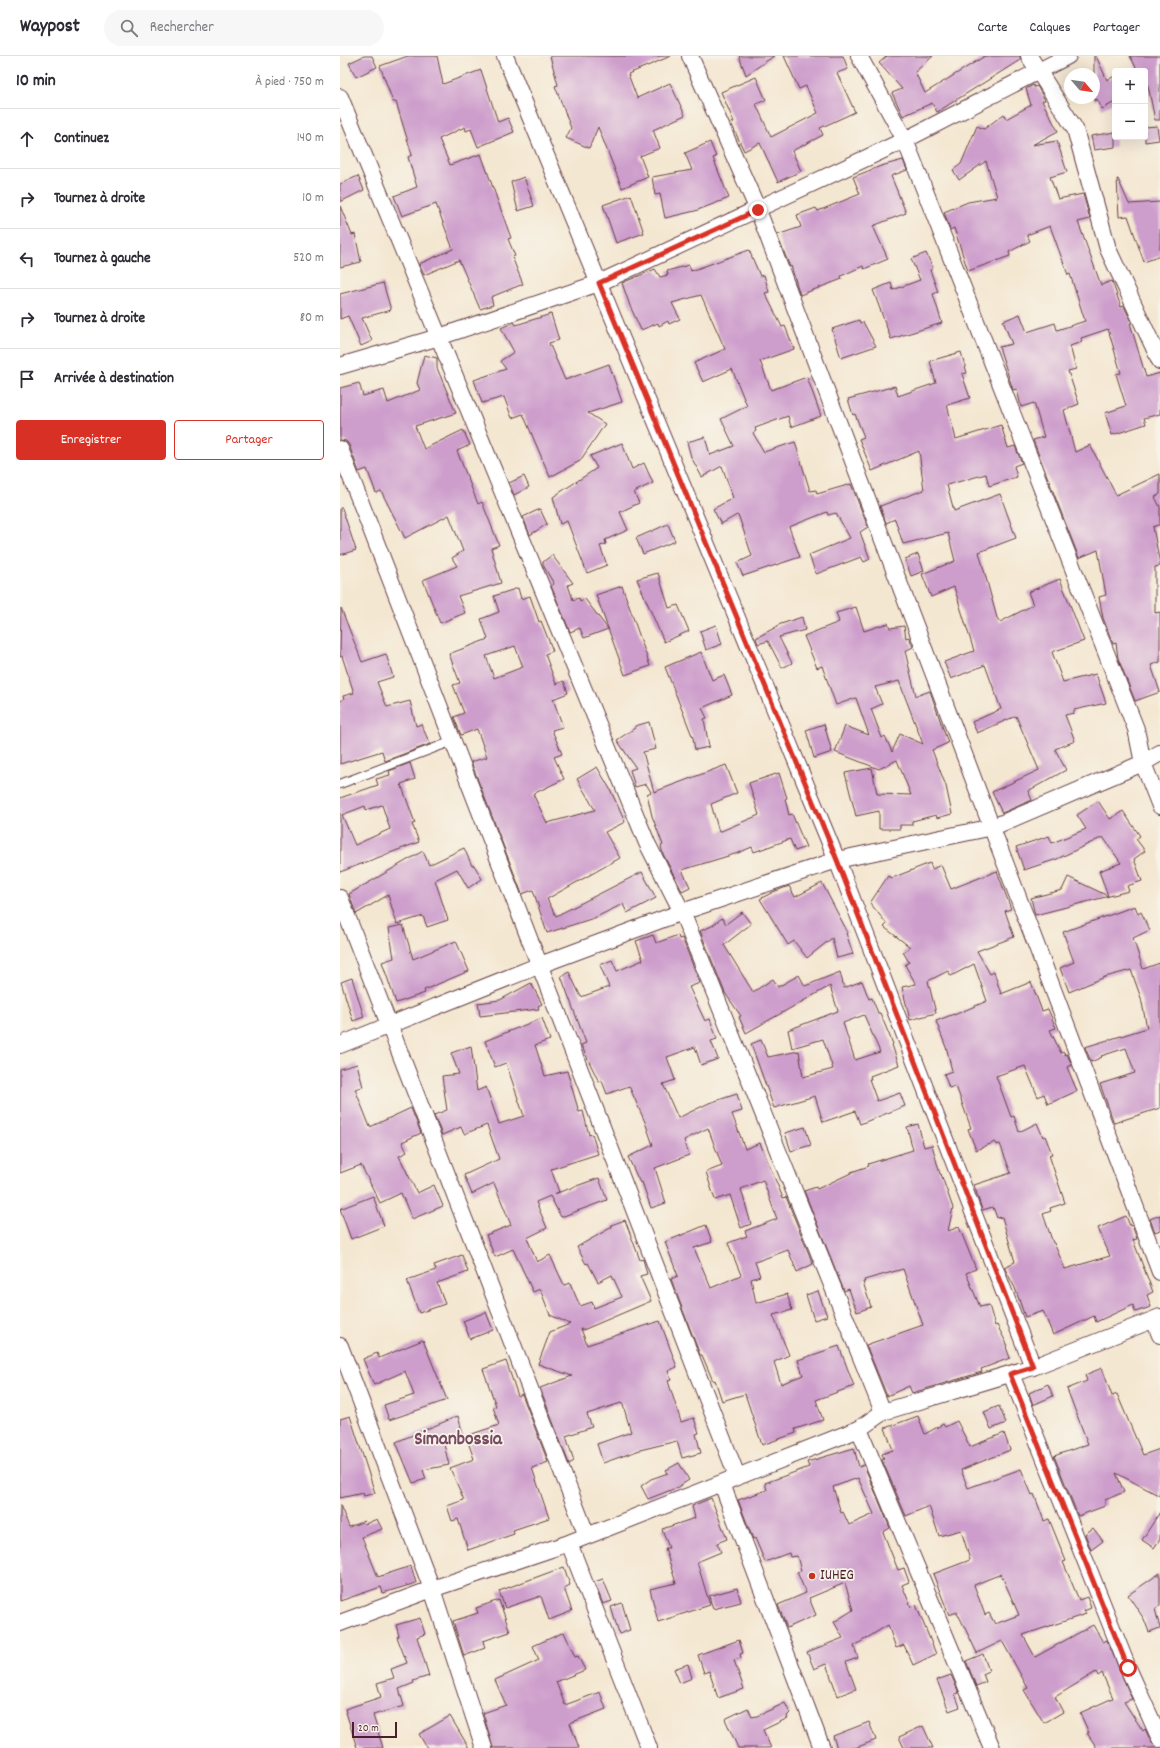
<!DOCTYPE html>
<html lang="fr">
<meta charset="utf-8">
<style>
body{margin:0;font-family:Dekko,sans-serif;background:#f7f7f7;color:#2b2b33}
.controls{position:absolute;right:12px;top:12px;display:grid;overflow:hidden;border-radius:4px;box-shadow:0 4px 16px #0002}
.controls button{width:36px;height:36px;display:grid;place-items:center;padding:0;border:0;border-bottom:1px solid #e1e1e2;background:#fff;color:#2b2b33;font:20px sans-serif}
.compass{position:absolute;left:724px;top:12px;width:36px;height:36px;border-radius:50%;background:#fff;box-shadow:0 4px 16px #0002;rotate:119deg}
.scale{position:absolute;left:12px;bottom:10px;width:45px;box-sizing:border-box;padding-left:4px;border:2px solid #4a1f2b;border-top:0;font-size:11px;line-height:14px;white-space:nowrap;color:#4a1f2b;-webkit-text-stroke:3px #f7f3e8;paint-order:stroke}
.stop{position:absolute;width:12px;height:12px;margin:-9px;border:3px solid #d93025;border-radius:50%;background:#fff}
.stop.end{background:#d93025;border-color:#fff;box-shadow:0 1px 4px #0008}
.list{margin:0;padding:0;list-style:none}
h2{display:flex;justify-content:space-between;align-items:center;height:52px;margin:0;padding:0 16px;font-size:17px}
h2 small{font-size:13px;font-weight:400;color:#7c7c81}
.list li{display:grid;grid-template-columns:26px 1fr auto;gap:12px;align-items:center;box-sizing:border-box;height:60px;padding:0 16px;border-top:1px solid #e1e1e2}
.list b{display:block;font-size:15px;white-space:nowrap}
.list em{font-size:13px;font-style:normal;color:#7c7c81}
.actions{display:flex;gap:8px;padding:12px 16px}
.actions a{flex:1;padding:9px 0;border:1px solid #d93025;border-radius:4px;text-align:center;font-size:14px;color:#d93025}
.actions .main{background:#d93025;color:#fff}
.icon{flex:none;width:22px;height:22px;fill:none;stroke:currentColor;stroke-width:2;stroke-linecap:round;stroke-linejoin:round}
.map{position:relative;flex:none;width:820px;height:1692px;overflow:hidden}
header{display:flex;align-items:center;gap:24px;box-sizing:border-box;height:56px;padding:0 20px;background:#fff;border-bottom:1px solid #e1e1e2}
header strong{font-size:19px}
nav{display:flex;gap:22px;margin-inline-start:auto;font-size:14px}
.search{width:280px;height:36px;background:#f7f7f7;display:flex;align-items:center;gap:10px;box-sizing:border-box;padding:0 14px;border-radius:22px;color:#7c7c81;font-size:15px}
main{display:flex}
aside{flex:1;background:#fff}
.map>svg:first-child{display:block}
.building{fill:#cd9dcc;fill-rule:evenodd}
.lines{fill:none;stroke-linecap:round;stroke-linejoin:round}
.lane-casing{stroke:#643d44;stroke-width:10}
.street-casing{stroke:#643d44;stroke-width:18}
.lane{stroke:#fff;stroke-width:8}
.street{stroke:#fff;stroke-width:16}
.route{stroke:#d93025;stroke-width:5}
.poi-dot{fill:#c8321e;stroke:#f7f3e8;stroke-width:1.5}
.labels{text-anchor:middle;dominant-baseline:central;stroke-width:3.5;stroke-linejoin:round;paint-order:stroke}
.poi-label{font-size:15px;fill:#4a1f2b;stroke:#f7f3e8;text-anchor:start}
.district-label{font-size:19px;font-weight:bold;fill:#784b63;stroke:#f7f3e8}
</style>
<header>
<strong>Waypost</strong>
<div class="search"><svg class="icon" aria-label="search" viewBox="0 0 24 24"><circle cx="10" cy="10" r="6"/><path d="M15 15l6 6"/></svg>Rechercher</div>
<nav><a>Carte</a><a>Calques</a><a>Partager</a></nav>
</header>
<main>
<aside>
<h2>10 min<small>À pied · 750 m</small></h2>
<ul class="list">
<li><svg class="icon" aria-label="ahead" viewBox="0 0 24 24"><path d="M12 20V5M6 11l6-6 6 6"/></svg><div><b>Continuez</b></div><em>140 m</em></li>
<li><svg class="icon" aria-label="right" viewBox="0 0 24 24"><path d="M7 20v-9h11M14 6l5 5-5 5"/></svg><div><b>Tournez à droite</b></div><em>10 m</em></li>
<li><svg class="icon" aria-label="left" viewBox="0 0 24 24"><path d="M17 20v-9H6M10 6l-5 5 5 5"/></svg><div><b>Tournez à gauche</b></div><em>520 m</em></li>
<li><svg class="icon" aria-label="right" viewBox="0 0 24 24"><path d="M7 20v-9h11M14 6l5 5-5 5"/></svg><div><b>Tournez à droite</b></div><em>80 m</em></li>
<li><svg class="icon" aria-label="arrive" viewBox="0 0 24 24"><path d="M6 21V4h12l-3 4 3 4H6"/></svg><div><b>Arrivée à destination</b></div></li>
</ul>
<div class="actions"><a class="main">Enregistrer</a><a>Partager</a></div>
</aside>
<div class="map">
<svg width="820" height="1692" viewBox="0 0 820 1692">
<rect width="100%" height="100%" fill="#f7f3e8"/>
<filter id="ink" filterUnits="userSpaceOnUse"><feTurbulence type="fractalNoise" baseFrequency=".025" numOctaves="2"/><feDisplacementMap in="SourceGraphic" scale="8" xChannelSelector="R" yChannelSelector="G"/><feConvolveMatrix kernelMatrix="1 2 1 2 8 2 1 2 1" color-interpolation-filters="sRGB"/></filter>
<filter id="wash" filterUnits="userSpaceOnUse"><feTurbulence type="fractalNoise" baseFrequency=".012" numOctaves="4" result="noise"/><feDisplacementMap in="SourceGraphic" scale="16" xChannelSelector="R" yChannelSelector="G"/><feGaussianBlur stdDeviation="0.9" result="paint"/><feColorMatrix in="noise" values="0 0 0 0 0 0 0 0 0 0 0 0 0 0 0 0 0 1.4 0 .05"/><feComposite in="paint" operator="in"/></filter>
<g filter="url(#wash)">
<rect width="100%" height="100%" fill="#f4e7d1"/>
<g id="blocks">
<path class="building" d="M24,0H32L37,11L16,21L9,7Z
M68,0H97L103,28L141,14L158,66L168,62L174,76L138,91L131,73L126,75L125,71L99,83L110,109L141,98L171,182L168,183L175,200L172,201L183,228L151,241L153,249L140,253L119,204L84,219L79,208L113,193L96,148L62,160L54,140L77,131L68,101L72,99L56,46H53L40,10Z
M210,0H331L288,18L297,42L330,27L345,59L313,74L320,92L300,100L308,121L282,132L258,71L249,92L226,82L231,72L215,30L218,29Z
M399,0H434L406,19Z
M444,0H503L508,13L497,17L515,56L480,72L483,79L452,95L461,115L438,126L420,87L404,95L391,67L394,66L381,36L416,21L426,44L416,48L431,81L478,57L466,30L459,33Z
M547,0H593L575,16L585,37L645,0H680V4L597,56L592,47L563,60L552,37L562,33L539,7Z
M754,0H756L767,24L775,20V46L762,53L757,43L754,45Z
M790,0H820V64H815L805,15H798Z
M693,29L694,31L697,30L705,44L702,45L718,75L692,89L717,85L727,116L710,121L718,143L743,138L750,163L738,166L761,229L772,225L781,251L784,250L792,267H790L806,321L820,317V358L804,362L806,368L772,379L765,357L786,350L776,318L781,317L768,273L741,282L742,286L730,290L736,313L728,315L739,348L724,354L735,396L750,389L776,439L820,418V438L815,441L820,451V468L813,471L820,508V510L815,511V557L820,556V606L811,609L820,636L795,645L778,602L776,587L773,588L763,562L759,541L766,539L758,494L739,502L693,384L704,381L694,347L681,351L677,333L673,334L659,291L672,288L663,265L680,258L687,276L715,267L717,274L745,265L730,218L728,219L710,170L687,179L690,185L669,196L670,200L628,215L614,172L610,174L604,156L628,146L657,141L646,105L619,124L613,114L621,108L637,70L644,73L664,58L666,63L691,49L686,33Z
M817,70L819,84L805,86V71Z
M775,76V91L754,94L751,80Z
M370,86L376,101L373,102L389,142L355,155L325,162L320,138L315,139L312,121L352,114L345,97Z
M563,104L567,114L551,120L566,157L533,170L548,203L524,213L523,210L501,220L502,223L460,239L451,210L450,211L437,179L461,171L457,159L476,152L478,155L520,138L513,121L541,110Z
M18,120L24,134L0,146V128Z
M184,121L194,150L178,155L171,126Z
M777,123H778L789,148L820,146V200L804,206L788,160L779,161Z
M291,139L304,177L276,187L263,149Z
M0,150L12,179L15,178L21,206L0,211Z
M409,194L420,220L424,219L429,236L425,237L442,271L445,270L454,293L420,305L431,334L467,321L481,360L451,371L448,360L415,372L416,375L413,377L424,396L455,386L470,435L476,434L477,438L511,428L528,471L520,476L530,503L524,506L521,501L476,518L469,499L510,482L496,457L488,459L487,456L449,471L460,501L403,520L397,507L412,500L399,461L397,459L381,468L373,453L393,442L382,410L362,421L351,401L347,386L365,381L370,399L394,390L381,363L407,350L392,313L363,326L354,307L385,293L361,239L332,247L340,263L329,268L328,265L319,270L318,267L301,274L290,250L282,227L315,213L320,221L328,219L327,215L349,209L351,215Z
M586,197L593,212L590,214L598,236L593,238L602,267L551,283L533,234L551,227L553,234L580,224L571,203Z
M43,227L51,254L22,262L32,285L21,290L8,260L0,263V238Z
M211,258L219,284L209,287L225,324L269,308L282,346L248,357L265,368L240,405L210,421L183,358L172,362L164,341L142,347L134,324L166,313L160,305L174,296L161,272L174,266L176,269Z
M519,264L520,267L523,266L536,290L501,302L492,273Z
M621,296L627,317L622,318L630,342L607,349L616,383L661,369L668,392L675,390L682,407L674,410L677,421L649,430L646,418L607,429L614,455L660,438L676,482L639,496L657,562L660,566L693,549L688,536L720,523L744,585L712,596L723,626L756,618L766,647L734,654V657L725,659L735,685L715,693L726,714L688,735L692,744L662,757L652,736L699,714L676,660L637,677L632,666L661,653L645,609L611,623L604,606L634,595L614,531L591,541L582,518L615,505L608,477L563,488L555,463L546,467L540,450L584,434L579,395L532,415L519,383L524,381L515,358L513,359L508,343L555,330L558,340L596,327L590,305Z
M84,299L97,302V312L116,357L75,370L84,393L123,374L130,389L117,395L138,448L142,446L159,489L151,492L161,527L118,540L125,557L100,567L83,524L117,510L112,502L123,495L109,459L65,482L41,435L36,437L27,413L19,416L9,389L6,385L0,384V332L19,327L23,340L44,334L48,347L80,334L77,327Z
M282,387L292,413L304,407L313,427L294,436L299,447L280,456L288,474L265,484L266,488L260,490L267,509L247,517L227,465L220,468L213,441L257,412L250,400Z
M184,420L189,431L174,439L169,427Z
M0,452H2L16,494L0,499Z
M200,453L207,468L190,479L183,461Z
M328,468L335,485L303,498L296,482Z
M578,498L584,515L571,520L565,503Z
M212,499L233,527L228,529L233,544L239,542L240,545L245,543L268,573L244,582L240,572L230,576L211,530L214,528L203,509V506Z
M318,517L329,552L338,549L349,575L324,586L297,523Z
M282,530L310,610L285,619L256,539Z
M178,532L181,543L190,540L199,566L201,565L213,595L205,598L216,628L224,625L228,637L213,643L223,671L212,674L222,698L214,701L224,723L193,738L207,767L255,754L237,723L257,711L270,733L285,766L265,776L280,802L207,843L216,860L302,816L316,842L287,857L283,848L254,862L207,877L193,834L182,838L131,706L147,701L137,673L121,679L114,661L124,657L113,629L120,627L109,598L148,583L141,563L159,556L154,540ZM175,590L183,611L154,622L146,600Z
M516,551L524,575L548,567L550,572L564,570L566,582L569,581L573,591L565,595L576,640L590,635L608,687L592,694L606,730L612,758L597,762L596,759L572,765V769H560V773H539V755L516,760L505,717L532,712L537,738L571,739L557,704L539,713L495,696L505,670L529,679L516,642L496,649L482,610L477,612L464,580L499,566L496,557ZM559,625L583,688L560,678L552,696L545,680L542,682L531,653L542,648L535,631Z
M1,552L22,606L46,598L53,621L37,626L47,651L70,645L76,670L81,668L90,688L45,705L42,695L0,708V645L4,643L3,640L14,637L2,600L0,601Z
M462,561L465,574L439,581L452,607L442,612L428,585L418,588L416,582L438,570V569Z
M376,569L382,588L366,594L360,575Z
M361,596L372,624L384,619L392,639L362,652L367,662L364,663L369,691L355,694L353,682L325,611Z
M309,666L316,693L303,696L314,736L386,709L397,737L371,748L379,776L419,759L409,727L439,717L447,742L445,743L449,759L452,758L466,791L455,795L450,783L414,796L412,791L398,797L342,814L350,831L342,835L323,798L321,790L323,789L312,760L307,738L311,736L306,728L295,731L290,714L296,712L277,684L295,672V670Z
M484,668L492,696L474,702L466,674Z
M70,707L75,723L61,728L75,767L72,768L79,786L0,816V742L38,729L36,723L50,719L49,715ZM42,749L50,773L15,789L2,759L25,750L26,754Z
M758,745L770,763L783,755L800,780L796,783L805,795L794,803L802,825L787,830L789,835L695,859L691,842L722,834L728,821L768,840L759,815L781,807L763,781L717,803L684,814L676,791L709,780L712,787L746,773L737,759Z
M124,792L132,810L134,809L142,823L128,832L117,813L95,824L108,864L87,871L83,860L57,868L48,839L16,858L9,838L83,795L89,809Z
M590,807L592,813L601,809L611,833L657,815L671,853L665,855L674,881L637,895L650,918L654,916L661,938L691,926L702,955L708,953L716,972L710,974L721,997L724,996L725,999L727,998L732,1009L727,1011L737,1035L708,1048L704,1038L698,1041L685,1010L656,1020L671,1061L674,1060L679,1076L697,1067L703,1081L705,1080L712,1098L709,1099L725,1147L710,1152L711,1155L703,1158L713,1187H714L725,1213L770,1200L758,1172L786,1160L790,1170L792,1169L797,1183L793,1184L813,1236L807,1239L811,1251L795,1256L793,1249L756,1266L754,1260L713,1279L703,1255L685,1261L675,1232L664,1211L675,1206L662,1161L657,1162L653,1151L642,1154L634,1129L671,1117L660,1088L656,1089L655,1086L636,1094L628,1073L631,1072L616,1030L609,1032L604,1018L612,1015L607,994L596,965L614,958V959L647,945L634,908L611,920L608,915L588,925L596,957L570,964L562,931L576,928L565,909L569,906L563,896L570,891L544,871L547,868L530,847L548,820L552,822Z
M482,827L508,877H506L513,898L497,902L492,882L467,902L454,885L448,889L420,843L433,836L449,830L455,841Z
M795,850L798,858L801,856L810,874L793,882L803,913L820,907V1052L774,1067L760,1028L795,1017L786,992L761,1000L762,1001L751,1006L745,991L807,972L801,942L791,914L765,921L729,936L720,912L734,906L723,876Z
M402,856L411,868L384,889L413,936L433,923L438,931L459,919L465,930L500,916L504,932L522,925L529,943L532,942L538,957H540L553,988L552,989L559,1009L530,1020L531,1023H529L537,1045L560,1037L565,1050L520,1068L515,1055L483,1066L475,1040L434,1052L411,988L421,984L428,1001L459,995L463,1021L493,1013L483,983L452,992L448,974L498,955L490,930L406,977L399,961L401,960L385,937L360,875L372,870L382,862L386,868ZM524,959L540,996L515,1004L503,967Z
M63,869L73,903L116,885L129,915L84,934L85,937L56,947L42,906L54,902L49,872Z
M313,879L316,887L338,879L339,883L342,882L360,927L349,931L365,965L370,963L377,983L371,985L378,1003L361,1009L355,991L327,1001L335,1024L323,1028L338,1062L369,1047L397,1038L402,1055L392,1058L405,1093L420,1087L443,1142L446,1141L473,1208L457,1216L448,1194L415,1206L420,1220L411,1223L416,1247L447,1238L452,1254L433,1259L449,1299L434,1306L441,1328L463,1319L458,1304L499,1290L514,1330L476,1344L483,1364L455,1373L456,1377L422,1389L405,1338L382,1345L375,1324L373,1325L362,1299H360L331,1223L338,1220L325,1186L366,1169L372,1186L354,1192L371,1232L401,1219L388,1187L407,1180L405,1175L437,1163L423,1124L401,1133L411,1168L401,1172L390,1139L375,1144L366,1116L382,1110L368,1072L344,1084L349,1099L315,1112L326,1147L311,1152L302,1126L300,1127L288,1101L313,1089L305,1066L289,1030L267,1038L262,1025L259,1026L241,989L246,987L221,920L229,916L241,941L269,931L260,909L272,904L277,915L303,904L296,885Z
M12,922L24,961L13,965L1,926Z
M191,927L202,948L198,950L199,953L140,960L138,947L160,944Z
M202,962L210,984L195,989L205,1020L227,1015L239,1056L243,1055L249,1079L252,1078L258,1098L211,1113L219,1136L214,1138L259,1122L267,1144L221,1161L210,1140L196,1146L207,1172L187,1182L197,1206L210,1199L224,1229L230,1227L240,1250L252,1246L254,1252L282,1241L272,1219L258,1226L248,1207L246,1208L237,1191L272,1171L271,1169L285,1164L300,1204L303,1203L307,1218L300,1220L311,1245L243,1274L241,1273L247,1289L320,1265L337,1311L328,1315L331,1324L328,1325L341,1366L354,1362L359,1377L356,1378L361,1397L342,1402L337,1385L300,1394L263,1407L257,1388L291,1376L283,1349L281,1347L247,1358L252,1371L226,1380L234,1405L229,1408L200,1332L232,1320L198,1308L210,1276L230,1268L210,1259L200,1233L193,1236L173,1193L155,1201L146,1179L171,1169L154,1127L132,1138L124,1119L159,1103L147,1069L124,1078L121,1071L102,1079L94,1059L107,1054L102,1020L119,1018L111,997L131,990L137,1035L146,1031L159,1068L184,1060L166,1007L155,1011L145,985Z
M17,1008L23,1031L15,1033L30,1071L71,1052L81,1077L62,1086L67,1096L59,1100L77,1137L94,1129L103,1150L72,1163L61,1137L40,1147L21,1109L0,1117V1013Z
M578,1068L584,1091L592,1089L600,1118H601L613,1152L608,1175L619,1171L636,1213L626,1217L640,1251L649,1249L655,1270L657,1269L668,1290L666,1291L670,1302L641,1313L642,1316L572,1337L569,1330L547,1340L526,1289L583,1269L563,1213L524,1224L525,1226H523L531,1251L517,1256L509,1233L504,1235L464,1135L476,1131L477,1133L511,1117V1116L529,1110L528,1108L573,1094L567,1071Z
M465,1071L471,1089L451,1095L445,1077Z
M33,1140L44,1170L11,1183L0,1153Z
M820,1159V1174L815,1176L810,1163Z
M122,1199L128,1216L97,1227L105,1248L79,1257L67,1224L96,1214L94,1209Z
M478,1235L487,1260L474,1264L466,1239Z
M146,1256L153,1274L130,1283L123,1265Z
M83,1284L107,1344L49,1364L44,1349L74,1339L65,1315L34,1329L23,1303L37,1297L39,1302Z
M166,1305L178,1340L182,1338L208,1406L192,1412L209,1462L173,1474L174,1478L128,1494L118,1463L112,1465L107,1450L124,1444L110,1412L134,1403L126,1380L159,1369L153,1351L156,1350L143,1313Z
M762,1312L772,1340L777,1338L803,1399L820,1393V1440L776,1417L784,1436L765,1444V1450L738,1460L714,1400L748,1388L727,1333L747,1325L745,1319Z
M708,1328L713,1340L693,1349L689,1337Z
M659,1350L666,1367L651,1373L644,1356Z
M10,1360L35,1437L24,1440L23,1437L0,1442V1363Z
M118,1360L123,1379L103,1384L109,1409L83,1414L86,1423L73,1427L56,1386Z
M578,1360L585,1378L603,1368L605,1371L617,1365L630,1391L664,1377L670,1394L621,1414L628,1432L681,1413L692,1439L694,1438L704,1465L709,1463L726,1505L723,1506L739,1544L747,1541L751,1552L744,1555L746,1558L683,1579L695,1601L753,1569L763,1586L767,1584L792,1643L784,1646L803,1675L805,1673L812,1687L818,1692H757L747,1677H749L740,1657L773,1642L762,1617L758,1620L756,1616L715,1641L723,1656L704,1667L684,1634L688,1632L662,1585L637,1597L617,1556L609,1559L593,1518L630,1504L621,1474L599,1480L589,1450L566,1460L542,1404L544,1403L542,1398L553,1394L545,1372ZM661,1518L679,1559L655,1568L649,1557L645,1559L634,1529Z
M514,1392L519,1411L524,1409L550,1472L543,1476L558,1514L564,1512L569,1526L562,1529L571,1551L576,1549L596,1598L573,1609L564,1589L556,1592L548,1569L514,1590L518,1602L506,1606L516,1633L498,1640L486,1608L474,1613L467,1596L503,1582L494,1566L513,1554L505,1527L469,1542L476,1559L447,1572L438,1549L466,1537L457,1516L461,1515L457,1500L450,1501L449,1497L425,1506L415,1482L413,1483L398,1444L427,1434L425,1427L469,1411L467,1406ZM518,1422L534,1458L509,1469L503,1456L501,1457L493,1431Z
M339,1407L349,1424L336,1432L308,1443L301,1430L311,1423L328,1417L326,1414Z
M371,1442L387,1483L377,1487L381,1496L357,1506L370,1549L318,1566L310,1533L336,1527L325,1492H329L322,1473L355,1462L352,1450Z
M0,1449L9,1471L24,1465L25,1468L37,1463L42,1473L22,1481L38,1521L71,1510L76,1527L43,1537L41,1531L0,1545Z
M820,1456V1483L814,1492L802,1484Z
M753,1472L763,1485L751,1494L745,1478Z
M224,1511L230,1529L224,1532L232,1555L209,1564L201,1540L165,1552L159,1535Z
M820,1517V1549L815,1553L820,1572L809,1576L804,1563L788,1539Z
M263,1523L272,1545L263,1548L254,1526Z
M397,1532L401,1546L373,1553L369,1540Z
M159,1544L170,1576L143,1585L145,1592L124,1600L113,1565L138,1557L136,1552Z
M282,1547L290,1574L279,1578L271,1551Z
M80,1562L85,1578L77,1581L89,1620L73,1625L74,1627L59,1633L64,1650L33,1659L43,1692H17L5,1653L41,1641L37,1627L54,1622L51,1613L67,1607L57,1581L59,1580L56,1569Z
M224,1576L235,1601L238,1600L245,1614L216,1626L225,1649L260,1636L266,1653L230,1667L239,1692H153L143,1657L166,1649L155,1624L199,1604L193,1590Z
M399,1584L403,1597L400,1598L401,1602L394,1604L404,1633L378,1642L369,1615L364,1617L358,1599Z
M643,1598L649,1615L643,1618L646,1626L636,1630L626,1605Z
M348,1608L352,1622L340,1627L334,1613Z
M611,1619L619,1637L615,1638L620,1651L609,1655L597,1624Z
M445,1647L450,1657L447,1660L448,1662L423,1674L431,1692H398L385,1663L408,1652L412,1661L417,1660Z
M110,1660L129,1692H87L79,1678Z
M529,1666L536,1684L515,1692H497L493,1680Z
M583,1670L593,1692H564L559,1681Z"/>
</g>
</g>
<g filter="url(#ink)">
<use href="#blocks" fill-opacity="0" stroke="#643d44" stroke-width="1"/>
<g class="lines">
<defs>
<path id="lane" d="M0,728L113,685"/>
<path id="street" d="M165,0L497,804L693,1311
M350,0L418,154L820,1216
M519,0L565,84L796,673L803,707L820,750
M689,0L735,73L768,193L820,305
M0,41L307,787L342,856L543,1356
M0,310L99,281L259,227L565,84L728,0
M0,393L397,1420
M0,842L247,1480
M0,989L200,909L342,856L497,804L653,771L803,707L820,697
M814,1264L820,1279
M0,1290L92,1533L144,1692
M671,1318L788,1612L820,1683
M519,1373L652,1692
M382,1428L482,1692
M229,1487L309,1692
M0,1567L92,1533L229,1487L519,1373L543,1356L693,1311L820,1261"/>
</defs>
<use href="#lane" class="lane-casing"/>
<use href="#street" class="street-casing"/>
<use href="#lane" class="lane"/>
<use href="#street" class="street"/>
</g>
</g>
<g class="lines" filter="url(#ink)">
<path class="route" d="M418,154L259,227L497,804L693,1311L670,1318L788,1612"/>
</g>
<circle class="poi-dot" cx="472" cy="1520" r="4"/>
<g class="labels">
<g class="poi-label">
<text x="480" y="1520">IUHEG</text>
</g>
<g class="district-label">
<text x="118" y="1384">Simanbossia</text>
</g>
</g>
</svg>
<div class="controls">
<button>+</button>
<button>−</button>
</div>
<svg class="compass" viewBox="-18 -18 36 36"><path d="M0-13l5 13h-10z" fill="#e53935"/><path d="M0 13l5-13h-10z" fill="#7c7c81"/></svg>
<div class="scale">20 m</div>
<div class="stop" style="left:788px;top:1612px"></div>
<div class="stop end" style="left:418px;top:154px"></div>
</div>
</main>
